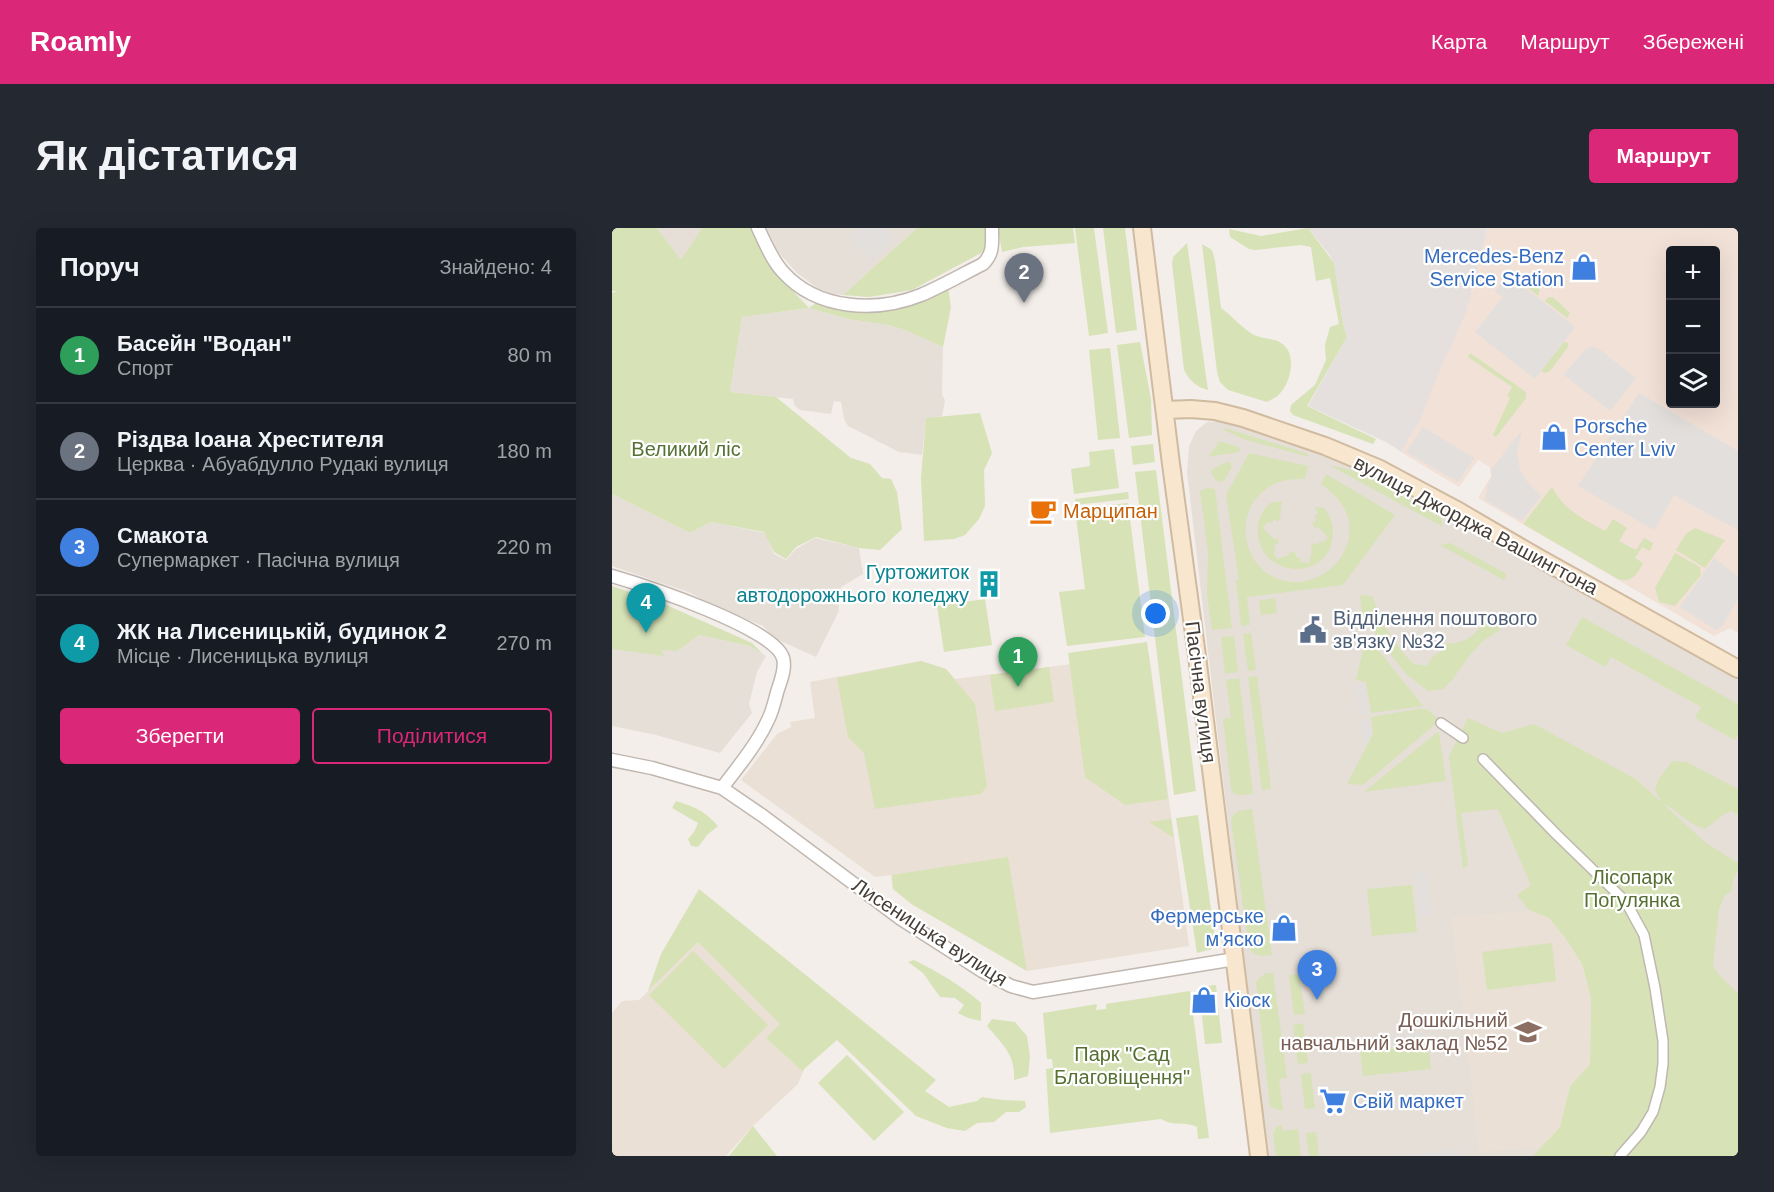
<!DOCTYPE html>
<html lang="uk">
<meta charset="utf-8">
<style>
body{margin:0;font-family:Helvetica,sans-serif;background:#242831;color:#f1f3f6}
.controls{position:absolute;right:18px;top:18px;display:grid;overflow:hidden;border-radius:6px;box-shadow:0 6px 24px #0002}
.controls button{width:54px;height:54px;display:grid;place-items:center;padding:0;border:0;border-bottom:2px solid #363941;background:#171b24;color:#f1f3f6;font:30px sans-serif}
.you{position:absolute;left:544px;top:386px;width:21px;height:21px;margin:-15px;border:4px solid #fff;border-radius:50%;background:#1a73e8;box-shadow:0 0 0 9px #1a73e833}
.badge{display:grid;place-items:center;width:39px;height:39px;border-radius:50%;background:#db2777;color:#fff;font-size:20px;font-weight:700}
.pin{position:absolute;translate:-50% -50px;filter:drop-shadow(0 2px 3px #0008)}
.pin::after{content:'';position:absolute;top:32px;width:21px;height:18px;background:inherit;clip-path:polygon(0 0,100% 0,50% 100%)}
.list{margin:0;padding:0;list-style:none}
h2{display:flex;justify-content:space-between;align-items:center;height:78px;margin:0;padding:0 24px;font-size:26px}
h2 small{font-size:20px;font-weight:400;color:#9ea1a6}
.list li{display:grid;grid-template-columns:39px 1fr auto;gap:18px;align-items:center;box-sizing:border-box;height:96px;padding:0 24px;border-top:2px solid #363941}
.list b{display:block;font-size:22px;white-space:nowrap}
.list p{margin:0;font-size:20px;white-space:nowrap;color:#9ea1a6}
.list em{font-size:20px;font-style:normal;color:#9ea1a6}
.actions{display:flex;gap:12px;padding:18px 24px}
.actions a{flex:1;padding:14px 0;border:2px solid #db2777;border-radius:6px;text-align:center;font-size:21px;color:#db2777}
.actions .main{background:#db2777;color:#fff}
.icon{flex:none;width:33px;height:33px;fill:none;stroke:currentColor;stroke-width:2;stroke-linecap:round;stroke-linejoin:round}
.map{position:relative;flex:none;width:1126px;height:928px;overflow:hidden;border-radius:6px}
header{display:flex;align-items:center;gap:36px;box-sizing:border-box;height:84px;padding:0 30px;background:#db2777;color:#fff}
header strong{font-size:28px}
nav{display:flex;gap:33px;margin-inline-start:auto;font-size:21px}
.intro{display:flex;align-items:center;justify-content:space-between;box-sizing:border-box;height:144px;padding:0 36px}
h1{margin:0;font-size:42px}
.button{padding:15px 27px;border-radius:6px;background:#db2777;color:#fff;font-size:21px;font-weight:700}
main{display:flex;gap:36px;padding:0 36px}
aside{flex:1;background:#171b24;border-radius:6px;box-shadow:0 6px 24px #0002}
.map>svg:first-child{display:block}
.residential{fill:#e6dfd8}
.commercial{fill:#f2e1d7;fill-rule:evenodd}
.industrial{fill:#e5e0de}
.education{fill:#eae0d5}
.green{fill:#d7e2b7}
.parking{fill:#e2dfdd}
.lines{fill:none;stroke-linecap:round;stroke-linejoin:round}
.pedestrian-casing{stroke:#c0b7b0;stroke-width:12}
.minor-casing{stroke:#c0b7b0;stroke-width:15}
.secondary-casing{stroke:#d0baa0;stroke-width:20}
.pedestrian{stroke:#fff;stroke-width:9}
.minor{stroke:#fff;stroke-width:12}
.secondary{stroke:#f8e6ce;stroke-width:16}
.labels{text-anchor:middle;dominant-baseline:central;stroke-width:4.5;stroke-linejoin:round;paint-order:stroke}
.shop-label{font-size:20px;fill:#366cbe;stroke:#fff;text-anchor:start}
.park-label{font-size:20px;fill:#567033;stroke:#fff}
.food-label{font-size:20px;fill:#c56008;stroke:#fff;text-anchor:start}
.street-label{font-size:20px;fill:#453e38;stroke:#fff}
.culture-label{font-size:20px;fill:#0d838f;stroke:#fff;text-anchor:end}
.service-label{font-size:20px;fill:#4e5e75;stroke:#fff;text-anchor:start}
.education-label{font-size:20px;fill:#785e54;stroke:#fff;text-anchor:end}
</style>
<header>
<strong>Roamly</strong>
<nav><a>Карта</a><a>Маршрут</a><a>Збережені</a></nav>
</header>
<div class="intro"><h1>Як дістатися</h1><a class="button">Маршрут</a></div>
<main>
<aside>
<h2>Поруч<small>Знайдено: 4</small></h2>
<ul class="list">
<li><span class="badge" style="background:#2e9e5b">1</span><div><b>Басейн &quot;Водан&quot;</b><p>Спорт</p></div><em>80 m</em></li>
<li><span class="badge" style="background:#6b7280">2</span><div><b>Різдва Іоана Хрестителя</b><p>Церква · Абуабдулло Рудакі вулиця</p></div><em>180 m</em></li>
<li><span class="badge" style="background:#3f7fe0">3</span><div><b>Смакота</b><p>Супермаркет · Пасічна вулиця</p></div><em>220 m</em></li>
<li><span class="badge" style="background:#0f9aa8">4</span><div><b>ЖК на Лисеницькій, будинок 2</b><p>Місце · Лисеницька вулиця</p></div><em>270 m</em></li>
</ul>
<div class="actions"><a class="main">Зберегти</a><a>Поділитися</a></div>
</aside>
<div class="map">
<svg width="1126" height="928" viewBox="0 0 1126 928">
<rect width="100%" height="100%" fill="#f3eee9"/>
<path class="residential" d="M45,0H90L69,33Z
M152,0H305L231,67L217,65L205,60L184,44L155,11Z
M197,80L236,91L276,97L293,102L331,119L330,167L333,172L330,188L314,191L310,227L287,224L236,198L232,191L229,174L222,173L219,186L188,182L183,178L181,171L118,164L130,89Z
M610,193L709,223L793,261L1126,448V799L926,627L936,928H655L575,244L577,218L584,203L595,194Z
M0,266L78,305L99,294L153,305L162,326L174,332L184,321L203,310L247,320L251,346L229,359L226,369L227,383L204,429L162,410L151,398L92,373L79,365L0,338Z
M87,407L137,418L154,428L145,444L137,476L140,485L108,525L44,507L0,498V419L65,422Z"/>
<path class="commercial" d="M872,0H1126V405L1118,400L1102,408L866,270L879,248L878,239L866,232L847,259L789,224L809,190L875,3ZM1058,22H1104V176H1058Z"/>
<path class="industrial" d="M696,0H872L875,2L854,84L823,153L809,190L789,224L776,215L696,178L735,109L731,94L722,35L717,26Z"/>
<path class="education" d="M537,426L577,718L415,743L301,677L281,661L279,647L263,649L129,552L165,506L179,499L178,494L203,490L198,454L309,433L334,441L343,451Z
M917,682L937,690L954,711L970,736L979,770L978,836L958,858L948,899L928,920L866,924L859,851L839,690Z
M86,714L169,796L154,810L191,844L186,856L141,898L114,928H0V785L10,773L27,772Z"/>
<path class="green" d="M0,0H45L69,32L90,0H140C152,33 173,55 197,80L204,75L244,83L336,59L339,79L331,119L293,102L276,97L236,91L197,80L130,89L118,164L164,169L239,230L258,236L270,250L279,251L285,264L290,301L268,322L247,320L204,309L184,319L174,331L162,324L152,304L99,294L78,305L0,266V65L5,63H0Z
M305,0H374V17L371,24L300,62L257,69L231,67Z
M386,0H461L463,15L411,19L390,24Z
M463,0H482L496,105L477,108Z
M491,0H513L525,102L504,105Z
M696,0L722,35L731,95L735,109L695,178L764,211L761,216L681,187L678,183L679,177L703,157L714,132L713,117L718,99L727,96L718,50L704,53L699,19L689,17L643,22L637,21L618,9L617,1L649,8Z
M575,15L596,162C583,158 579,154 572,142L560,35L561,29Z
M590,16L600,22L603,33L609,80C620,88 630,100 642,107C650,111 662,110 669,115C687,126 678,159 664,169C661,171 658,172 655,174L616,162L608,154L605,144Z
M907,44L928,61L926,68L903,49Z
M937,69H941L958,85L955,90L933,73Z
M528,114L539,171L540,207L517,210L505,117Z
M952,114L956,115V119L938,143L933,145L929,143Z
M498,120L508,210L486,212L477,122Z
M858,125L914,164V170L884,209L881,207L898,170L895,168L900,159L856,129Z
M368,185L380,225L372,242L373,278L367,291L353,307L342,311L312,313L309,250L314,190Z
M613,200L694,225L698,229L634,212L612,202Z
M608,213L626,219L628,221L627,224L596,229Z
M541,216L543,234L521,237L519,218Z
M502,221L507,260L462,266L459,241L478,238L477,224Z
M637,225L696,238L693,251C679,251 665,252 654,261C622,284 629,337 666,351C711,367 757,316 729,275C723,267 717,262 709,256L714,246L783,287L731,357L635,369L638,397L629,398L624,352H627L614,267Z
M614,234H618L620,239L612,253C605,256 600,249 599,242Z
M717,237L747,244L829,290L831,299Z
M544,242L584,563L562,567L523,244Z
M940,259C954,284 969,289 993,303L1001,291L1015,300L1007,313L1024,322L1032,310L1041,315L1038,323L1030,319L1023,330L1031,335C1026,346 1019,356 1006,351L911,296Z
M596,260L603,261L620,400L600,402L595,366L596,324L588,263Z
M516,264L517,271L463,277V271Z
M660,274H670L668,287L669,290L665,294L663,291L658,295L656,294L651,300L662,311L665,310L667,315L662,317L664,323L661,324L665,331L677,327L678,324L684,325V329L689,331L688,334L697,335L700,321L698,319L702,315L704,317L709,313L711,314L716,309L706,299L703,300L700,295L704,293L703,288L706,285L703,279L712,280C719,288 721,297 721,306C719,352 652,353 646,307C644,295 650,281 660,274Z
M516,275L533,409L455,418L447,364L473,361L463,281Z
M1083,300L1113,312L1093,340L1064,322L1074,306Z
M838,315L895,346L892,352L828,317Z
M1063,325L1088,339L1089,347L1063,378L1047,374L1043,360Z
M0,358L52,376L140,415L151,426L137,418L87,407L65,423L49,422L52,428L0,421Z
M748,367L760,368L771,396L791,425L802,436L815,438L821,428L830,423L832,416C854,414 860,412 872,393L886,394L888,402L871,413L857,428L841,451L831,461L816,463L795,447L775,422L750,387Z
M663,370L665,385L649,387L647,373Z
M373,371L380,417L332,424L325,378Z
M970,389L1126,476V507L1123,512L1083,490L1089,479L999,429L993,439L954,417Z
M639,405L644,442L636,443L631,406Z
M622,408L626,444L613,446L609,409Z
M757,410L811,478L759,485L754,454L744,452L753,412Z
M535,414L556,571L513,577L473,549L456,425Z
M309,433L334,441L363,476L375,558L369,566L263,581L252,525L236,509L225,450Z
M437,439L442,474L383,483L378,447Z
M645,448L659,561L650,562L636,449Z
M627,450L641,566L626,567L621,565L619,560L611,491L619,490L614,452Z
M806,481H815L826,491V494L751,557L735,556L761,506L759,489Z
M856,490L890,505L922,496L1024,551L1049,574L1043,561L1046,552L1060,533L1075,534L1126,561V587L1119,583C1109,586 1102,596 1092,601C1075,596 1066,582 1050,575L1094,615L1126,635V642L1121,652L1119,664L1113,667L1107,681L1101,737L1106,746L1126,765V928H921L948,899L958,858L978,836L979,770L970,736L954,711L937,690L917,682L905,667L919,657L886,581L849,585L856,637L851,641L837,528Z
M827,504L834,553L752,564L824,505Z
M64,573C83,579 93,583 106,598L95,607L86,619L79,618L76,611L82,604L86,595L60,580Z
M640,581L660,727C650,728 643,729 637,720L619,593C621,582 631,582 640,581Z
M586,587L603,711L600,721L585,725L564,590Z
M559,591L562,610L537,594Z
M396,629L415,743L301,677L281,661L280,647Z
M800,657L805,704L760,708L755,661Z
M87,661L324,852L313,863L337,879L365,873L370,869L390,872L413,873L414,879L407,884H394L382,894L365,895L353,903L335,900L304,888L225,812L192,841L191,844L154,810L168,796L86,714L36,763L49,726Z
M940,715L944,753L875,762L870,724Z
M81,723L156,797L112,841L37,767Z
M302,732C326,744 349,757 369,775V793L356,790L346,785L352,777L343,770L328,769L311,745L296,734Z
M654,745H661L675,850L667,851L671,883L658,879L644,755L646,751Z
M687,746L693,786L682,787L677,747Z
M604,757L610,815L593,816L587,759Z
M578,763L597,910L586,911L585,899C573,893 563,899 549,891L438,905L434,841L441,840L440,831H435L431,785L485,776L484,782L494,781V776Z
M380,791L403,794L415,808L418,829L416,848L402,852C404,827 390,816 375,798Z
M691,795L696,835L686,836L681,797Z
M817,815L819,841L751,848L748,823Z
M235,827L292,884L262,913L206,855Z
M699,845L703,880L693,881L689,846Z
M670,897L671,903L686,901L689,928H664L661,906L665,898Z
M141,898L165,928H117Z
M704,904L707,928H697L694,905Z"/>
<path class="parking" d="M246,0H272L282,12L259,33L237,9Z
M896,46L963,99L923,151L863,104L891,69L883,63Z
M982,119L987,121L1024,150L998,183L952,147L970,125L976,120Z
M1027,165L1126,223V302L1062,267L1042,302L966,258Z
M811,199L862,230L846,254L794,224Z
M910,202L905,225L908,242L916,255L929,268L910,293L873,272L876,256L880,248L879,242Z
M1102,330L1126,348V371L1110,398L1104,402L1068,379Z
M744,455L752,457L756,485L748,486Z
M757,491L760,505L753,518L749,492Z
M814,643L819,687L808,688L803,644Z
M809,804L810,814L748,820L747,811Z
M849,921L850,928H784Z"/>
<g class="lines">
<defs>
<path id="pedestrian" d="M829,495L851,510
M871,531L944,606L1014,674L1032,707L1043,760L1051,813V836L1048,859L1041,884L1029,904L1008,928"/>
<path id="minor" d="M146,0C153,15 160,32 171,44C205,82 264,85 309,67C330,58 351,46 371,36C382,25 380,15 380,0
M0,348C31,357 163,400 171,430C174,440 169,452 166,461C163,471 161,482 156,492C145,516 126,539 110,560
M0,532L40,540L110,560L151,588L289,691L370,743L399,758L421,764L623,731"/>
<path id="secondary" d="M530,0L559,236L585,428L647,928
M553,182L579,181L603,183L631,190L713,218L768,241L843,281L927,330L1126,441"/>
</defs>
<use href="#pedestrian" class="pedestrian-casing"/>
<use href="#minor" class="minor-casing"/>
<use href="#secondary" class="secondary-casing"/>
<use href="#pedestrian" class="pedestrian"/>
<use href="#minor" class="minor"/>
<use href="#secondary" class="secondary"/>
</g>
<defs>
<symbol id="shop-bare" viewBox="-9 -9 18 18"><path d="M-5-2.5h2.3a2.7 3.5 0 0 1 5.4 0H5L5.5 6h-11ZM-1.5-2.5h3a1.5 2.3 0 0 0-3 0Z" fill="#3f7fe0" stroke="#fff" stroke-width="2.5" paint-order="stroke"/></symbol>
<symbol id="cafe-bare" viewBox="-9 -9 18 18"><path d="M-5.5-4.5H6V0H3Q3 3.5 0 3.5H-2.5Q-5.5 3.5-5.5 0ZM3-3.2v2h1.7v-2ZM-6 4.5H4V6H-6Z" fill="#e8710a" stroke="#fff" stroke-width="2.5" paint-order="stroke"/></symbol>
<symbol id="building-bare" viewBox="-9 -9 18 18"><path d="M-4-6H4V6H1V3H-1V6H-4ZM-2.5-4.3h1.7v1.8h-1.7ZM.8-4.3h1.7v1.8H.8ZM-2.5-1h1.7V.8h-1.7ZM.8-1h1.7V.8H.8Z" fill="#0f9aa8" stroke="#fff" stroke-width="2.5" paint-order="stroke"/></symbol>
<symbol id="civic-bare" viewBox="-9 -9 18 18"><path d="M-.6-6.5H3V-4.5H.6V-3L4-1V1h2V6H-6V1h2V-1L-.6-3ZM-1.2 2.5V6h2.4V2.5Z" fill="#5c6f8a" stroke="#fff" stroke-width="2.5" paint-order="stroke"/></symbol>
<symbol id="school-bare" viewBox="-9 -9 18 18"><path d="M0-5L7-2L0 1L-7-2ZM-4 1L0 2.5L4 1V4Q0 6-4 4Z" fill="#8d6e63" stroke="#fff" stroke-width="2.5" paint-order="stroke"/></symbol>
<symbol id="supermarket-bare" viewBox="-9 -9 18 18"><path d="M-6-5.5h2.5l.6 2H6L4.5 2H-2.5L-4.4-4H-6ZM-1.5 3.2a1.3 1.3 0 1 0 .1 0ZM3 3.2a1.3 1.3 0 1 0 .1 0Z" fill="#3f7fe0" stroke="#fff" stroke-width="2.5" paint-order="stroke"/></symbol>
</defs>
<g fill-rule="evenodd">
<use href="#shop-bare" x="953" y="20" width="38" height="38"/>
<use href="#shop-bare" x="923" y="190" width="38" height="38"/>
<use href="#cafe-bare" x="412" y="264" width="38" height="38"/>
<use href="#building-bare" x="358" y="337" width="38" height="38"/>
<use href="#civic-bare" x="682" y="383" width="38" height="38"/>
<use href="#shop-bare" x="653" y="681" width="38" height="38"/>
<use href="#shop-bare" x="573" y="753" width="38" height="38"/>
<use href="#school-bare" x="897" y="785" width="38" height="38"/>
<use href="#supermarket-bare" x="702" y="854" width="38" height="38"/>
</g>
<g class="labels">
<g class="shop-label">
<text x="952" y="28" text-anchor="end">Mercedes-Benz<tspan x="952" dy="23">Service Station</tspan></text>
<text x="962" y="198">Porsche<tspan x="962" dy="23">Center Lviv</tspan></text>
<text x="652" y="688" text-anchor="end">Фермерське<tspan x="652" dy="23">м'яско</tspan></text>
<text x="612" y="772">Кіоск</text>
<text x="741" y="873">Свій маркет</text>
</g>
<g class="park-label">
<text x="74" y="221">Великий ліс</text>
<text x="1020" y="649">Лісопарк<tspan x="1020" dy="23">Погулянка</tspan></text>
<text x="510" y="826">Парк "Сад<tspan x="510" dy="23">Благовіщення"</tspan></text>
</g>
<g class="food-label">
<text x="451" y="283">Марципан</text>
</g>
<g class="street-label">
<text transform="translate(864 297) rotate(28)">вулиця Джорджа Вашингтона</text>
<text transform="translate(589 464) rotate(83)">Пасічна вулиця</text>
<text transform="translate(318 704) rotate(33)">Лисеницька вулиця</text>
</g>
<g class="culture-label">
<text x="357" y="344">Гуртожиток<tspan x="357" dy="23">автодорожнього коледжу</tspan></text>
</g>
<g class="service-label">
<text x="721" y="390">Відділення поштового<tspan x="721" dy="23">зв'язку №32</tspan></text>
</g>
<g class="education-label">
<text x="896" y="792">Дошкільний<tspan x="896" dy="23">навчальний заклад №52</tspan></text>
</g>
</g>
</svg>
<div class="controls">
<button>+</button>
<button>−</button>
<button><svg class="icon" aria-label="layers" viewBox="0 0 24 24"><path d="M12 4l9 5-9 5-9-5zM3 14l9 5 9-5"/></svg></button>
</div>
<div class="you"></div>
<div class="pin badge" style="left:406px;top:459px;background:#2e9e5b">1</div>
<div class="pin badge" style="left:412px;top:75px;background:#6b7280">2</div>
<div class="pin badge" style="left:705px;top:772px;background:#3f7fe0">3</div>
<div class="pin badge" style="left:34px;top:405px;background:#0f9aa8">4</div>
</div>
</main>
